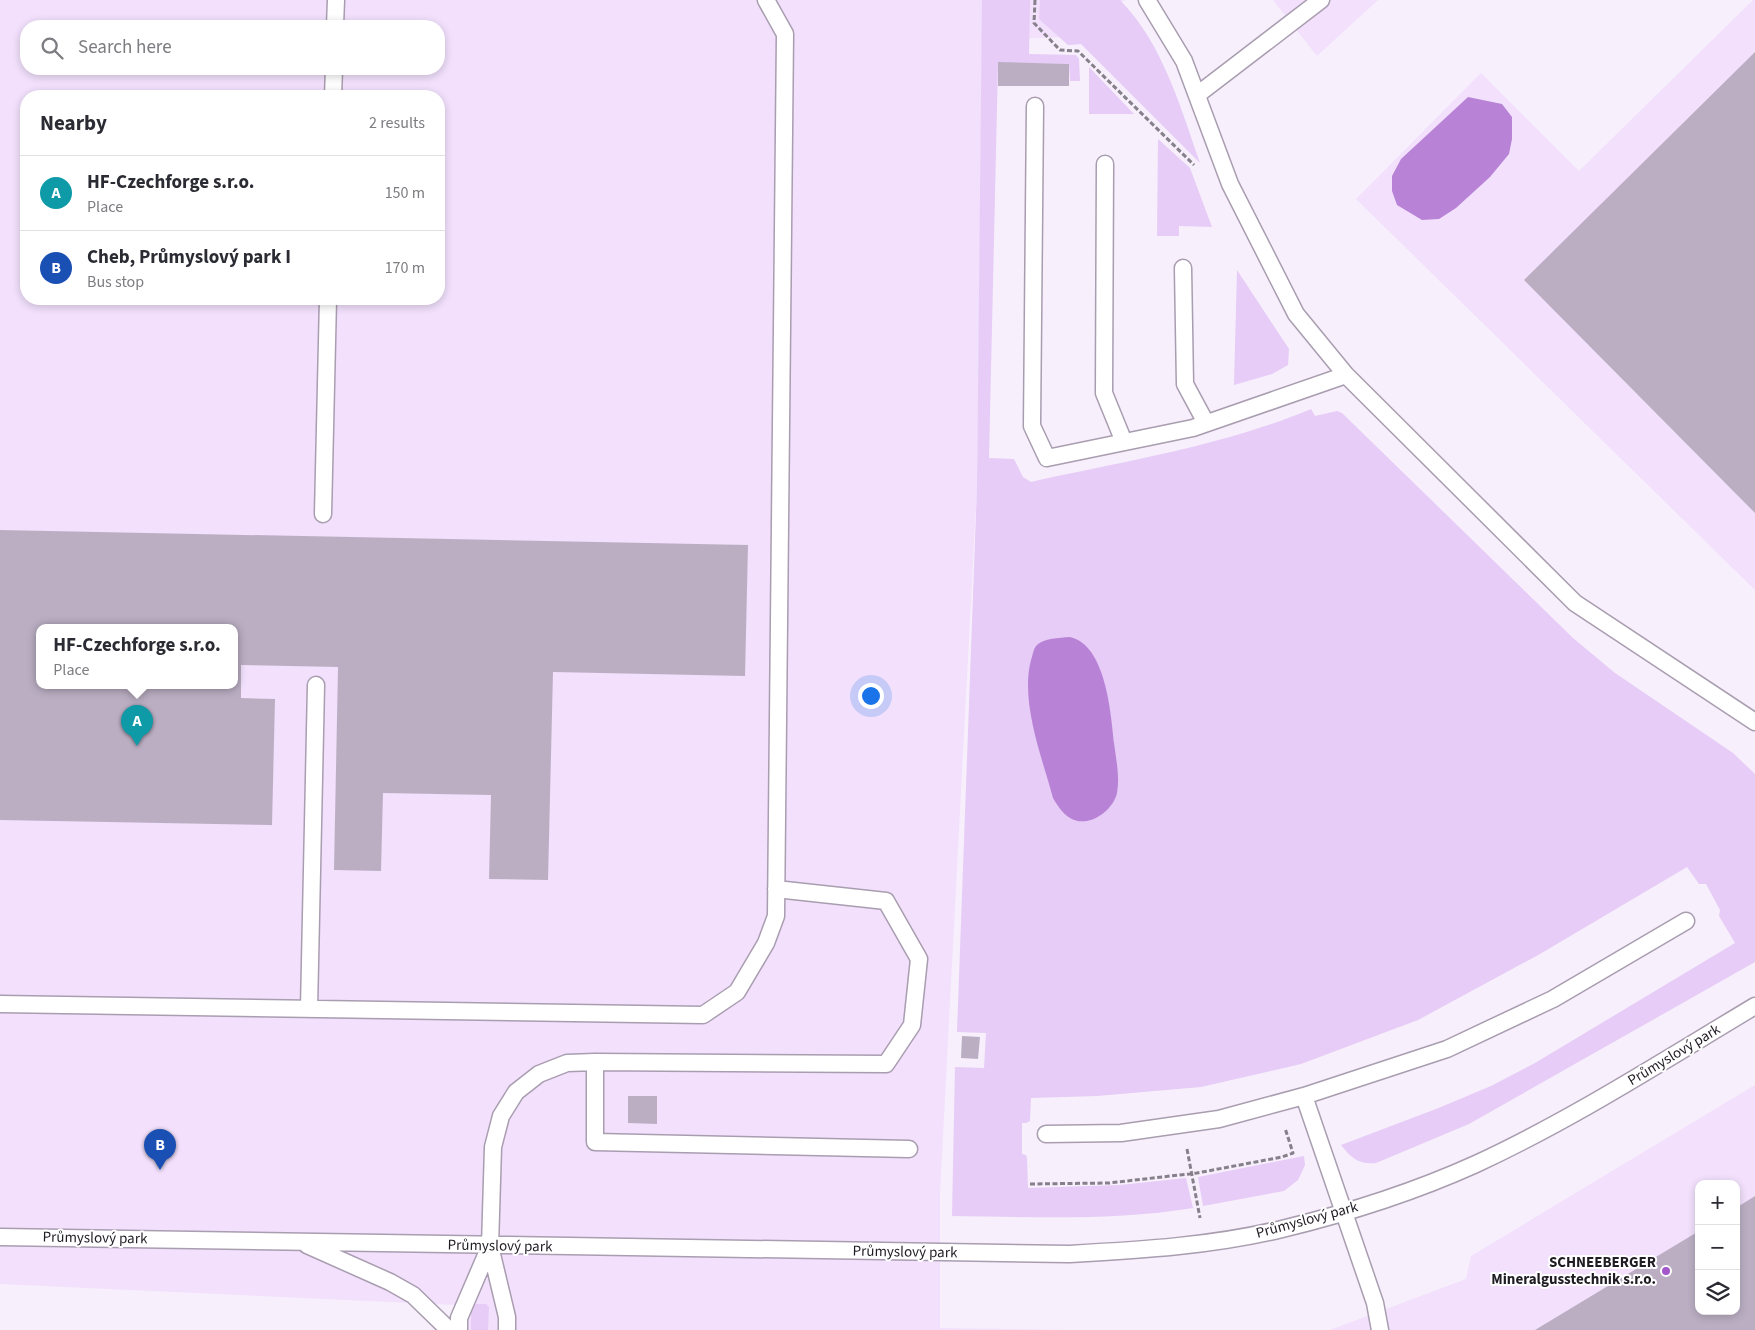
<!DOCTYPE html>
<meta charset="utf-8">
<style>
body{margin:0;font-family:"Source Sans 3",sans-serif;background:#f7f7f7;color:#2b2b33}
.controls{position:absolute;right:15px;bottom:15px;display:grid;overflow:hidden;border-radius:10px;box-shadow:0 2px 8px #0003}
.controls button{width:45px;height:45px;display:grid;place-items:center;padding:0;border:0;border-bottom:1px solid #e1e1e2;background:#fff;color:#2b2b33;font:25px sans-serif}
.you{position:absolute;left:870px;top:695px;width:18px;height:18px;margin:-12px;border:4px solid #fff;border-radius:50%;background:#1a73e8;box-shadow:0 0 0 8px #1a73e833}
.badge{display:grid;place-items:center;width:32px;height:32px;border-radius:50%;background:#a357c9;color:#fff;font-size:16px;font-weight:700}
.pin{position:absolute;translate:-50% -41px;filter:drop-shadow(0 1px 2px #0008)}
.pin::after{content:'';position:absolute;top:26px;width:18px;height:15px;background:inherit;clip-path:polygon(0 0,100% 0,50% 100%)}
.popup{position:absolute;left:36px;top:624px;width:202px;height:65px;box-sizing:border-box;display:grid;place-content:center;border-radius:10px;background:#fff;filter:drop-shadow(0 1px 4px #0005);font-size:16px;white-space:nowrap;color:#7c7c81}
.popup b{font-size:19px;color:#2b2b33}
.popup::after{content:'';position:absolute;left:50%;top:100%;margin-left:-10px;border:10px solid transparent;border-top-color:#fff}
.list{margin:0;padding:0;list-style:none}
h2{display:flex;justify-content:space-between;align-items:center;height:65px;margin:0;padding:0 20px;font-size:21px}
h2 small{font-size:16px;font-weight:400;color:#7c7c81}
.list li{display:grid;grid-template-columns:32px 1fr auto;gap:15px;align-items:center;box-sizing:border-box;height:75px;padding:0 20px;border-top:1px solid #e1e1e2}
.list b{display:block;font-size:19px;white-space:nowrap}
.list p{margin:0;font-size:16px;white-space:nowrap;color:#7c7c81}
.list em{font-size:16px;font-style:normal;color:#7c7c81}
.icon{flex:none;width:28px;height:28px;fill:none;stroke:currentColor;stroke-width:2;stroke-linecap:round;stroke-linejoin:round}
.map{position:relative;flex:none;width:1755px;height:1330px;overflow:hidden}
.search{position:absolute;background:#fff;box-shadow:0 2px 8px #0003;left:20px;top:20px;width:425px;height:55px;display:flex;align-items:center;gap:12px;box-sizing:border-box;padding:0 18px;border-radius:20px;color:#7c7c81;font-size:19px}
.panel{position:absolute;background:#fff;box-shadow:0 2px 8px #0003;left:20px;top:90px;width:425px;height:215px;border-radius:20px}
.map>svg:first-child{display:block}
.built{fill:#f2e0fc;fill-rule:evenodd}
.green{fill:#e6ccf6}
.water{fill:#b883d6}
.building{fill:#bbaec3;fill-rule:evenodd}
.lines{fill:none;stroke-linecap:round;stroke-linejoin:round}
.lane-casing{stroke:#a99db0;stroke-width:19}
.path{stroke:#86808a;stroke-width:3;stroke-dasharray:5 2.5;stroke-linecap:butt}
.lane{stroke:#fff;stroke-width:16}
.poi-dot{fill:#a357c9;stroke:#fff;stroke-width:2}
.labels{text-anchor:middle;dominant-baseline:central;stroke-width:4;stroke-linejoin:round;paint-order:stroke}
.street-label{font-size:15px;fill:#201c23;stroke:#fff}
.poi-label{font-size:15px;font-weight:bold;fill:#201c23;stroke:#fff;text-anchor:end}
</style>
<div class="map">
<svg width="1755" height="1330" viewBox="0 0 1755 1330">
<rect width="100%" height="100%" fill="#f7effc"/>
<path class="built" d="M0,0H1125L1068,37L982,40L977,486L940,1193V1328L1070,1330H455V1305L0,1284ZM26,26H439V69H26ZM26,96H439V299H26ZM39,627H234V685H39Z
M1273,0H1378L1317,56Z
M1753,0H1755V590L1356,199L1481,73L1579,171Z
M1755,1085V1330H1330L1466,1279L1471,1256ZM1699,1184H1736V1311H1699Z"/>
<path class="green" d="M982,0H1030L1029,54L1076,55L1079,59L1080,81H1070L1069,64L998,63L989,458L1014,459L1023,477L1031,482C1125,461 1223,446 1311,409L1315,416L1337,411L1342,413L1573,638L1615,673L1733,753L1755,774V962L1469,1124L1376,1163C1359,1165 1351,1158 1341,1145L1436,1109L1491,1086L1535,1063L1735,943L1719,916L1720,910L1706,884H1699L1687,867L1540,954L1418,1020L1301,1064L1201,1087L1097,1096L1031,1098L1030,1121L1026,1123H1022V1154L1026,1155L1027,1158L1028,1188L1120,1185L1186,1178L1193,1208C1113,1221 1032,1217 952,1216L955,1067L984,1068L986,1033L957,1032L977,486Z
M1040,0H1120C1163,44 1180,106 1200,163L1081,44L1068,45L1039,19Z
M1089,67L1134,114H1089Z
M1158,139L1190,168L1212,227L1179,226V236H1157Z
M1237,270L1289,349L1288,365L1272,374L1234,385Z
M1304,1156L1305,1165L1298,1180L1284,1191L1203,1206L1198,1177Z
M474,1304H486L489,1307L488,1330H471V1308Z"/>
<path class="water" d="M1468,97L1502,104L1512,117V139L1509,154L1490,177L1456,208L1439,219L1422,220L1397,205L1392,191V176L1401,159Z
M1070,637C1106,645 1111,714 1114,743C1116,759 1120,777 1117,793C1113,811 1088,829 1070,818C1063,814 1057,805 1053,798C1042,757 1020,702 1031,660C1033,655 1033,649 1037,645C1044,638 1059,638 1070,637Z"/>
<path class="building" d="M1755,52V513L1524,280Z
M998,62L1069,64V86H998Z
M0,530L748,545L745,676L553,672L548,880L489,879L491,795L383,793L381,871L334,870L338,667L241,665V698L275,699L272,825L0,820ZM39,627H234V685H39Z
M962,1036L980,1037L978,1059L961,1058Z
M628,1096H657V1124L628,1123Z
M1755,1196V1330H1535L1699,1231V1311H1736V1208Z"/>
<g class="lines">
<defs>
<path id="lane" d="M1147,0L1184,61L1230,184L1296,314L1346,375L1575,603L1755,722
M335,26L336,0
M1197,95L1321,0
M333,96L334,69
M1035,106L1032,426L1047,458L1193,428L1346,375
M1105,164L1104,393L1124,442
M1183,268L1185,384L1206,423
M323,514L328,299
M0,1004L703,1015L737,992L766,943L776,916L785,34L766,0
M309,1009L316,685
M595,1062V1142L909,1149
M1046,1134L1121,1133L1219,1119L1304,1096
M0,1237L1069,1254C1140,1250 1212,1246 1282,1229C1348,1213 1414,1192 1476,1164C1573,1119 1663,1061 1755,1006
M307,1245L390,1282L413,1295L449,1330
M459,1330V1318L490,1246
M507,1330V1317L490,1246L493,1147L501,1116L516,1092L539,1074L567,1063L595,1062L886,1064L912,1025L919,959L886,901L776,889
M1380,1330L1375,1303L1304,1096L1447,1049L1553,999L1686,921"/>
</defs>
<use href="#lane" class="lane-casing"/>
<path class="path" d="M1035,0L1034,23L1060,50L1078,51L1194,165
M1187,1149L1200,1218
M1030,1184L1109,1183L1197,1173L1282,1157L1293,1153L1285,1128"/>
<use href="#lane" class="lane"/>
</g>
<circle class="poi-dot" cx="1666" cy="1271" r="5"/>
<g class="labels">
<g class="street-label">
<text transform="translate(1674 1055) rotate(-31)">Průmyslový park</text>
<text transform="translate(1307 1220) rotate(-15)">Průmyslový park</text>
<text transform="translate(95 1238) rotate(1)">Průmyslový park</text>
<text transform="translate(500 1246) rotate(1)">Průmyslový park</text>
<text transform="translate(905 1252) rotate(1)">Průmyslový park</text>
</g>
<g class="poi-label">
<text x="1656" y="1262">SCHNEEBERGER<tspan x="1656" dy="17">Mineralgusstechnik s.r.o.</tspan></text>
</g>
</g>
</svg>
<div class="controls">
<button>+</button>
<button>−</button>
<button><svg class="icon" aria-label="layers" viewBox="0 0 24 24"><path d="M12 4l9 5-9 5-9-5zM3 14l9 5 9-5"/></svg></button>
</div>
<div class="you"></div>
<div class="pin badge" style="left:137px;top:746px;background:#0f9aa8">A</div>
<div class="popup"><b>HF-Czechforge s.r.o.</b>Place</div>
<div class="pin badge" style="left:160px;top:1170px;background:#1a4fb4">B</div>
<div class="search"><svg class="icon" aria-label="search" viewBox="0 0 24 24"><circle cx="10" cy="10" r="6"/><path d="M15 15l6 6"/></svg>Search here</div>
<section class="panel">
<h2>Nearby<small>2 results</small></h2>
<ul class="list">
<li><span class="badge" style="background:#0f9aa8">A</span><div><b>HF-Czechforge s.r.o.</b><p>Place</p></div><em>150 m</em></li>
<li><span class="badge" style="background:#1a4fb4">B</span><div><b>Cheb, Průmyslový park I</b><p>Bus stop</p></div><em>170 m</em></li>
</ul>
</section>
</div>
